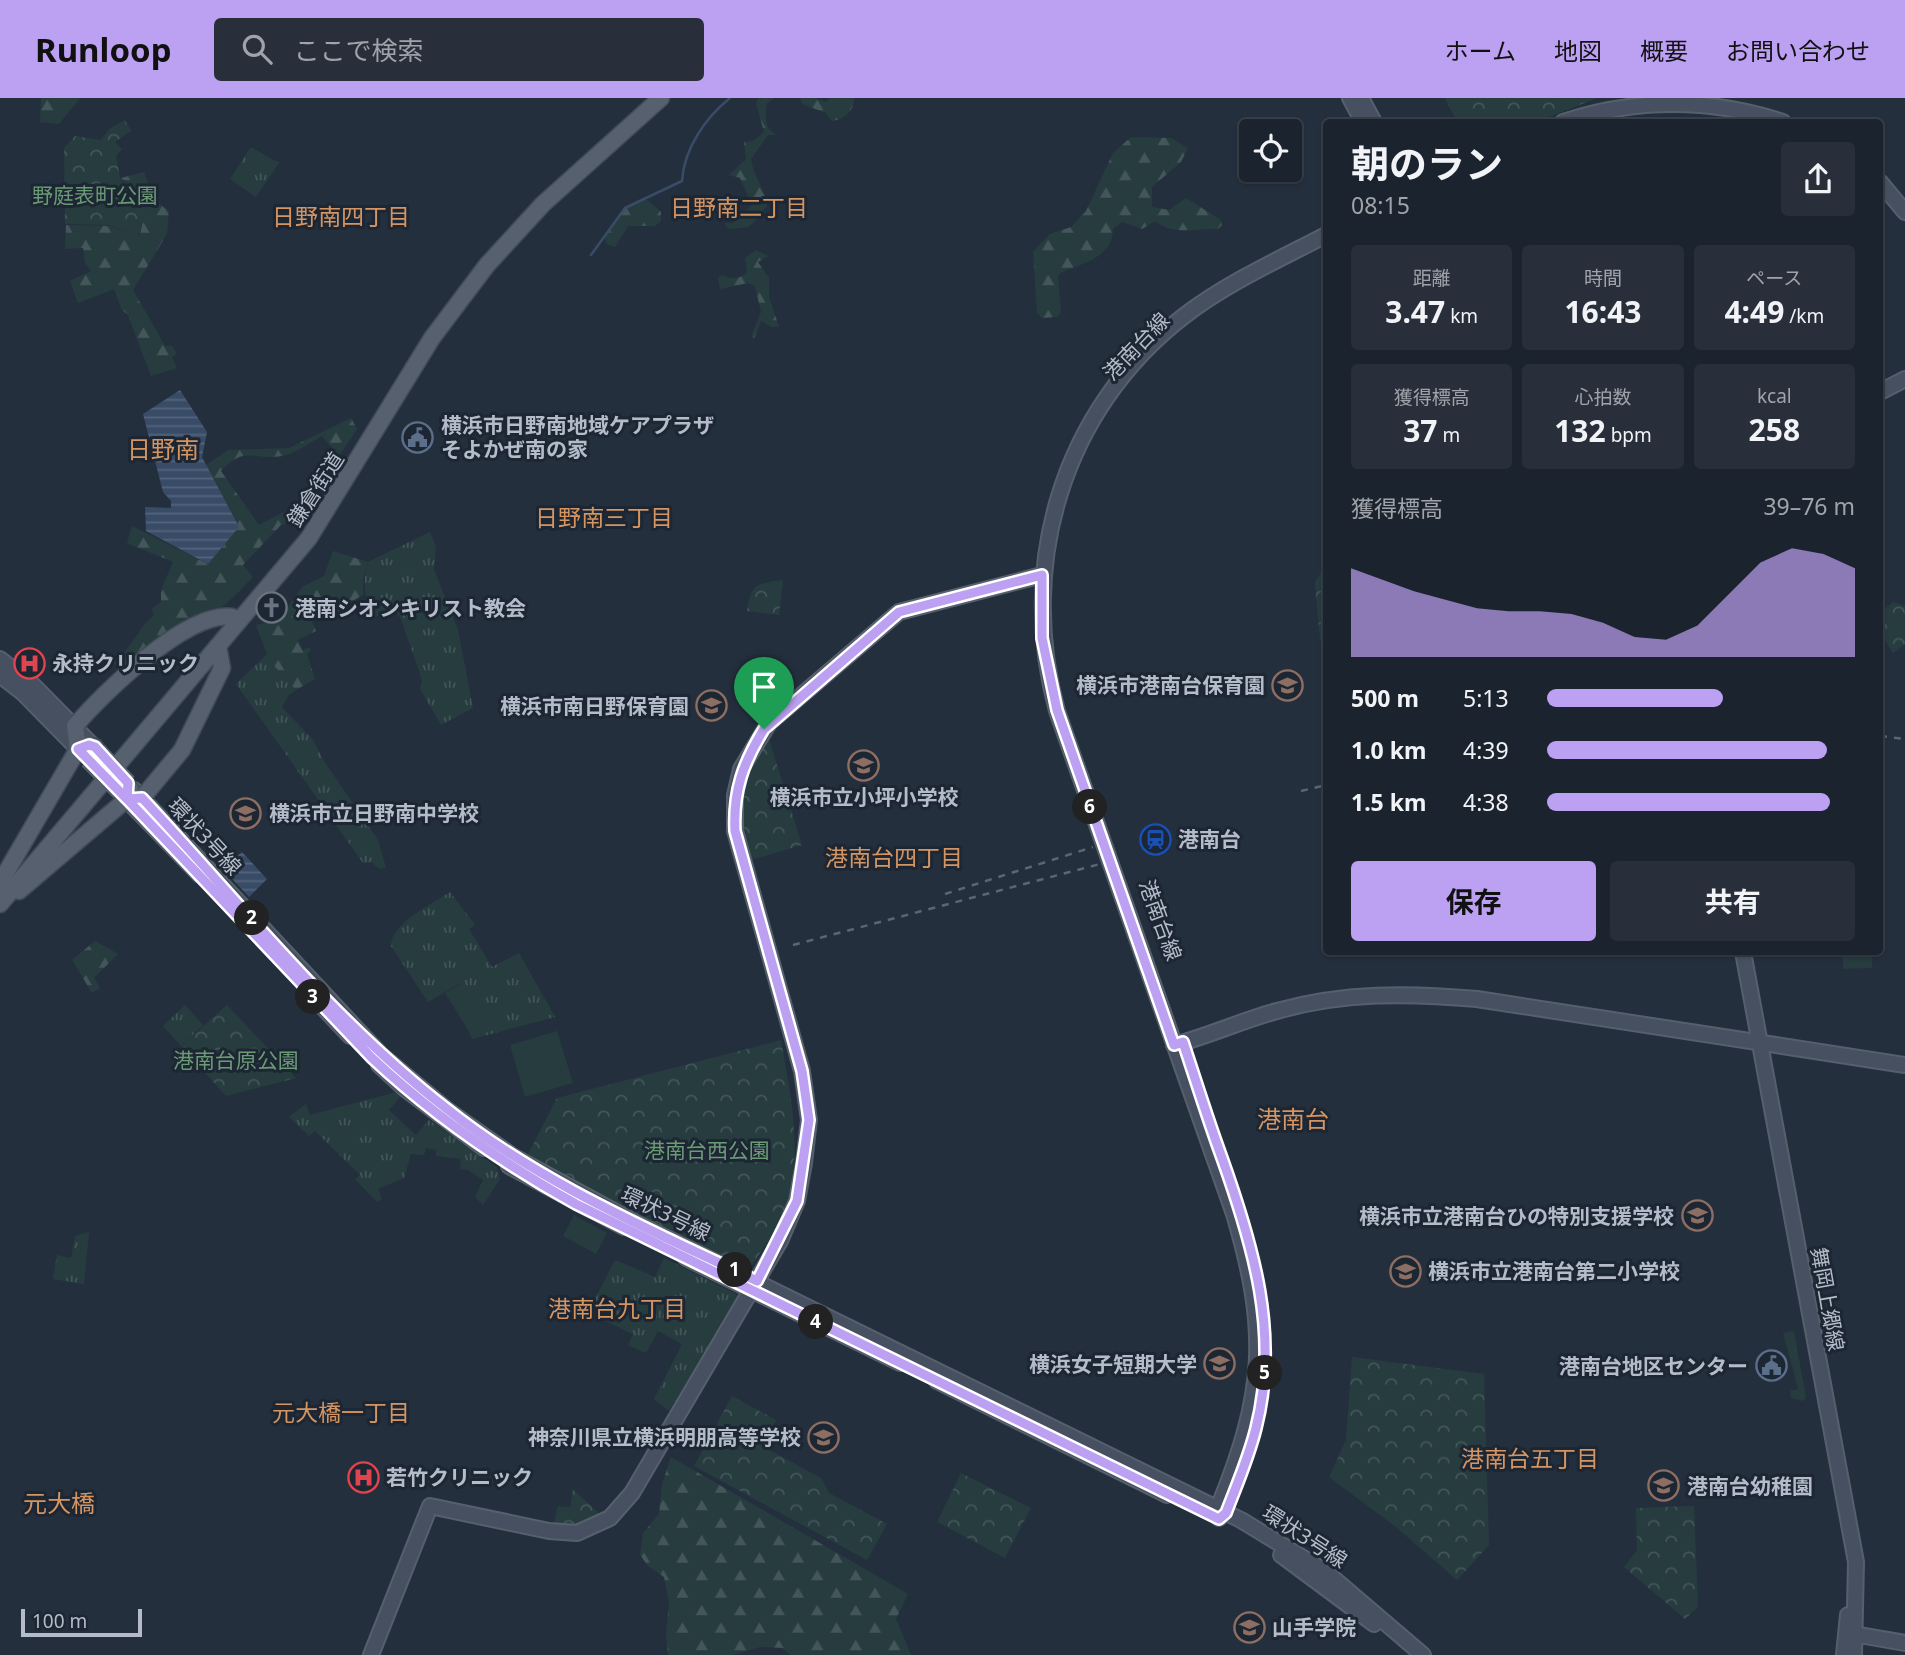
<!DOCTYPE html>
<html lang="ja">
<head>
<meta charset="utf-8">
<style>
  body { margin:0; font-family:"Noto Sans","Noto Sans JP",sans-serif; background:#282f3a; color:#f1f3f6; height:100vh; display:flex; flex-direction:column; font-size:26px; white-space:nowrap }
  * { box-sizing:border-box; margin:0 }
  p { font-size:23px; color:#a0a4aa }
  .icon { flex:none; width:38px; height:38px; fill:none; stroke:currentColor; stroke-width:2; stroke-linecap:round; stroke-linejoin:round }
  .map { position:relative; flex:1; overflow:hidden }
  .sheet { position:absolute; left:1323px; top:21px; width:560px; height:836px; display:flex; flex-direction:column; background:#1b232e; border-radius:7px; box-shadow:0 2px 5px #0004,0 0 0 2px #39404a }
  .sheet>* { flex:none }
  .buttons { position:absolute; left:1239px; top:21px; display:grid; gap:14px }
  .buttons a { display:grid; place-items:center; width:63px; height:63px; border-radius:7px; background:#1b232e; box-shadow:0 2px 5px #0004,0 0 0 2px #39404a; font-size:35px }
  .scale { position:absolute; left:21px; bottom:18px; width:121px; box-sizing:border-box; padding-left:7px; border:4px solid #b4bcc9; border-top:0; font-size:19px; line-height:24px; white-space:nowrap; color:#b4bcc9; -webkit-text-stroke:5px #1d2633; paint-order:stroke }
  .pin { position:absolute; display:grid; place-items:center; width:60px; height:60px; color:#fff; margin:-72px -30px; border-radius:50% 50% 50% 0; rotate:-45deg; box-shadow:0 0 7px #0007 }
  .pin .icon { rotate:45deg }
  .km { position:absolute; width:35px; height:35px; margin:-18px; border-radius:50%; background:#222; color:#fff; font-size:19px; line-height:35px; text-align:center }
  .round { display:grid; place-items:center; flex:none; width:74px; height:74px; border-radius:7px; background:#282f3a }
  .summary { display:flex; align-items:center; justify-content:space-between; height:119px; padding:0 28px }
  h1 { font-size:38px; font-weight:700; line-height:52px }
  .metrics { display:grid; grid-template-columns:repeat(3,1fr); gap:10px; height:119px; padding:7px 28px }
  .metrics div { display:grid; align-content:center; border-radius:7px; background:#282f3a; text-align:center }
  .metrics b { font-size:30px; font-weight:700 }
  .metrics small { font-size:19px; font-weight:400 }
  .metrics p { font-size:19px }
  .chart { height:196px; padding:14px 28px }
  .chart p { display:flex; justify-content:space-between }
  .chart svg { width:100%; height:126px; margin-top:7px; fill:#bca0f2; opacity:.7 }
  .cta { display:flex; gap:14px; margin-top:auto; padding:14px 28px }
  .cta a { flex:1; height:80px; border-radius:7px; background:#bca0f2; color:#111; font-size:28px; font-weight:700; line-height:80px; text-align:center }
  .cta a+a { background:#282f3a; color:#f1f3f6 }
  ul { padding:0 28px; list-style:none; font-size:23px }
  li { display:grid; grid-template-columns:112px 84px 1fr; align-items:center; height:52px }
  li i { height:18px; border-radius:9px; background:#bca0f2 }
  header { display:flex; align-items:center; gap:42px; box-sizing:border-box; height:98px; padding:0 35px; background:#bca0f2; color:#111 }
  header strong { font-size:33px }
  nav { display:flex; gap:38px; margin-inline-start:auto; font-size:24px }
  .search { width:490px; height:63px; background:#282f3a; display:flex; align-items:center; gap:18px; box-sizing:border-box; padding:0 24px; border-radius:7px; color:#a0a4aa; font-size:26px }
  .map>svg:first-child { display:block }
  .grass { fill:url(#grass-tufts) }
  .forest { fill:url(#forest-firs); fill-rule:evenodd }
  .park { fill:url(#park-crowns) }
  .garden { fill:#263c3f }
  .water { fill:url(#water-rules) }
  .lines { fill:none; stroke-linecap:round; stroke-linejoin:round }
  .stream { stroke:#394c67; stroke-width:2.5 }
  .secondary-casing { stroke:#565f6c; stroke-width:18 }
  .primary-casing { stroke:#414a57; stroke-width:19 }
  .secondary { stroke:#465061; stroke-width:14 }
  .primary { stroke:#56606e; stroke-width:16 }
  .rail { stroke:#5a6575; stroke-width:2.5; stroke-dasharray:7 7; stroke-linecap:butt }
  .secondary-bridge-casing { stroke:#565f6c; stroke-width:18; stroke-linecap:butt }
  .secondary-bridge { stroke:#465061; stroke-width:14 }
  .route-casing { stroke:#fff; stroke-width:14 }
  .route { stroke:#bca0f2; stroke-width:9 }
  .labels { text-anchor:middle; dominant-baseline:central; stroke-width:6; stroke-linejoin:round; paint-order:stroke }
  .park-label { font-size:21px; fill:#6b9a76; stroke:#1d2633 }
  .street-label { font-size:21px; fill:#b4bcc9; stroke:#1d2633 }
  .poi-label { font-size:21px; font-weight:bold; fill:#b4bcc9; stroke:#1d2633; text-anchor:start }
  .neighbourhood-label { font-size:23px; fill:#d59563; stroke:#1d2633 }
  .quarter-label { font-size:24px; fill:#d59563; stroke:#1d2633 }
</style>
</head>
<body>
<header>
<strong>Runloop</strong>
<div class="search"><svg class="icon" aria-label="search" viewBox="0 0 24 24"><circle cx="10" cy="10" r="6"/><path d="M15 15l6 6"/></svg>ここで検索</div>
<nav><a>ホーム</a><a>地図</a><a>概要</a><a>お問い合わせ</a></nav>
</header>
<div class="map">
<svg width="1905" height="1557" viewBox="0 0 1905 1557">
  <defs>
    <pattern id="grass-tufts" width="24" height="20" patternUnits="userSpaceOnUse" patternTransform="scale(1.75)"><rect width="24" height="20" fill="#263c3f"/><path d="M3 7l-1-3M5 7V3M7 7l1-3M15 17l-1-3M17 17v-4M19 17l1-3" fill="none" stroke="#435659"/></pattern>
    <pattern id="forest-firs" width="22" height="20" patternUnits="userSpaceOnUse" patternTransform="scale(1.75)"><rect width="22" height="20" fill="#263c3f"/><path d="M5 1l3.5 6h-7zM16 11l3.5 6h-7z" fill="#435659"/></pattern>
    <pattern id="park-crowns" width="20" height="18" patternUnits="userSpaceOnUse" patternTransform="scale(1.75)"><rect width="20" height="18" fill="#263c3f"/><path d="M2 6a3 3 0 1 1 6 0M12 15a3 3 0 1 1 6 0" fill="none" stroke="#435659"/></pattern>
    <pattern id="water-rules" width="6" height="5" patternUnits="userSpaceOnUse" patternTransform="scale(1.75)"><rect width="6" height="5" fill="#394c67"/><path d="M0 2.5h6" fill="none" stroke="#53647b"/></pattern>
  </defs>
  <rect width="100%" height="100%" fill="#242f3e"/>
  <g class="grass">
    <polygon points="251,49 279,65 256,99 230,81"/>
    <path d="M430 434 436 449 434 471 458 532 473 610 441 627 420 591 422 582 401 521 397 515 389 513 375 519C364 498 362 487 368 464Z"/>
    <polygon points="267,556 296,592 289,597 282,609 313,642 324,663 378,742 386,770 380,771 371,764 363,765 236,586"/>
    <path d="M450 794 475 827 469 831 492 869 519 855 555 919 472 941 468 932 487 921 461 885 428 904 391 848C391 825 432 806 450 794Z"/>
    <polygon points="185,907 203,927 181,948 163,928"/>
    <polygon points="396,994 400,999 389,1012 416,1037 429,1022 497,1069 500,1081 483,1107 475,1099 483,1082 468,1072 460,1071 461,1061 436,1058 436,1052 426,1050 424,1057 411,1056 404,1080 378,1091 382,1101 377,1104 355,1081 360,1077 315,1033 309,1038 289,1019 306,1006 310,1017"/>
    <polygon points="89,1134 84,1186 53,1181 57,1157 71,1160 75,1138"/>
    <polygon points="664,1160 736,1196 739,1201 669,1313 654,1301 682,1246 658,1233 646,1255 628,1247 633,1236 588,1215 615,1162 655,1179"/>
  </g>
  <g class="forest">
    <polygon points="41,0 80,0 59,26 40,24"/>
    <path d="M758 0H774L767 5C765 19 764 29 776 37H768L751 61C754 80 765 91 767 108L749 129 728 131 724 125H733L752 107 740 80 729 77 746 61 744 44 753 43 764 34 756 5Z"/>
    <path d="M800 0H815L826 4 829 0H854C854 13 845 21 832 23L826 15 802 6Z"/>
    <path d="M1131 39 1171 40 1188 50 1181 64 1152 89V109L1169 112 1186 100 1221 122 1222 127 1218 131C1196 130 1173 138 1155 123L1142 131 1122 124 1113 131C1112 160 1083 165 1060 175L1058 179 1061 214 1057 219 1042 220 1037 215 1033 154 1050 136 1071 129 1086 113 1113 55Z"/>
    <path d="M144 74 155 103 169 113 167 136 133 192 165 248H172L177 256 172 259 177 270 151 278 128 217 122 212 114 191 78 205 70 183 91 173 85 165 83 150 65 151 66 127 110 128 139 139C147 114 142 97 121 80Z"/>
    <polygon points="645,100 661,114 661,123 655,128 628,128 615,149 607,146 604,140 625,110"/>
    <path d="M756 152 768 158 758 164 769 180V199L779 229H772L761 223 754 241 751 239 761 214 755 188 748 185 720 191 718 180 722 177C731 181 740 182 747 174L745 160Z"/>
    <path d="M351 320 357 331 295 423 281 427 243 467 253 479 225 507 182 529 119 570 113 565C131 552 137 531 154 517L152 511 161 504V492L173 464 127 445 132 428 208 466 238 429 206 367 228 352 289 350ZM322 338 338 357 303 404 259 427 221 373C247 346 252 363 282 358 294 356 311 344 322 338Z"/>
    <polygon points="333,453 368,464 363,482 363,497 347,506 350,512 330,522 327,516 312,523 316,533 298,542 303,552 309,549 311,552 307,556 315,581 296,592 269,562 256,527 279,522 302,489 324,478"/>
    <polygon points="95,843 118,856 94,880 100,890 92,895 72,862"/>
    <polygon points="671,1359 908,1496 896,1521 911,1557 790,1557 783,1550 760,1549 733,1557 668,1557 666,1535 669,1504 664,1479 648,1468 640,1457 643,1435 659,1416 662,1386"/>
  </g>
  <g class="park">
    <polygon points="1445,0 1597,0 1536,24 1457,24"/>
    <polygon points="125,22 131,33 115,44 122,51 116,58 120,80 140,103 144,120 138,139 110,127 65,126 64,50 75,38 101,42 109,31"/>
    <polygon points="1326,467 1326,540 1320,543 1315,484"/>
    <path d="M783 482 779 517 747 513C751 485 757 486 783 482Z"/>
    <polygon points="1893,504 1905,508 1905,546 1893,555 1880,534 1880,515"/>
    <path d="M768 638 802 747 747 763C736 699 734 693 768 638Z"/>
    <polygon points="227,907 296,980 226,998 181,948"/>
    <path d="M781 942C791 1001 807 1068 779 1125 771 1141 759 1156 749 1172L526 1060 557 1000Z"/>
    <polygon points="1352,1259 1484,1276 1489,1447 1457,1482 1396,1429 1329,1379 1346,1342"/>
    <polygon points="732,1298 776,1322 762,1348 821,1380 829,1395 887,1426 867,1462 694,1368"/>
    <polygon points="961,1375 1031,1410 1005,1460 937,1424"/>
    <polygon points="573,1391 603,1419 586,1428 553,1428 558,1408 570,1409"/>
    <polygon points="1694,1408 1698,1509 1685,1521 1624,1469 1637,1452 1636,1410"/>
  </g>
  <g class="garden">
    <polygon points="1843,854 1872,854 1872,870 1843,871"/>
    <polygon points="464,884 487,921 468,932 445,895"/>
    <polygon points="557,933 573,985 525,999 510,947"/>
    <polygon points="574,1117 607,1135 596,1156 563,1138"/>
    <polygon points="1794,1233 1806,1299 1803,1303 1791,1300 1790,1293 1798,1291 1783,1235"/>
  </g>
  <g class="water">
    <polygon points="180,292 207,334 202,359 239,429 208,466 146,433 145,409 171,410 171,403 163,394 143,316"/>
    <polygon points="242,754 267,781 249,799 223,771"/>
  </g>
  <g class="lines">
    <path class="stream" d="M591 157 625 110 682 83C684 51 705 20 730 0"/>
    <defs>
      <g id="secondary">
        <polyline points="1350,0 1363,24"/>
        <polyline points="1361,0 1374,24"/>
        <path d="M1563 24C1635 0 1711 0 1783 24"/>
        <polyline points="1880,84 1905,114"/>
        <polyline points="1880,294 1905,281"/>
        <polyline points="0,561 31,585 98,653"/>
        <polyline points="0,577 23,595 82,655"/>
        <polyline points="134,692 381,957 446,1011 514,1059 634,1124 1241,1422 1326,1474 1423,1557"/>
        <polyline points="121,696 200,777"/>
        <polyline points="1743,854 1856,1464 1854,1557"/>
        <polyline points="316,902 350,938"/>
        <path d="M1174 947C1209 938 1243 922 1277 913 1343 894 1410 895 1477 901L1905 967"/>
        <polyline points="379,967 404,990 484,1050"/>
        <polyline points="509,1068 624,1129"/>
        <polyline points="686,1160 900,1265"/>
        <polyline points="937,1283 1167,1397"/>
        <path d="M1219 1420 1218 1410C1265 1295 1269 1235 1234 1116L1057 613C1017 467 1062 312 1184 218 1227 185 1278 162 1326 137"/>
        <polyline points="1281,1457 1374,1526"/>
        <polyline points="1848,1535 1905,1545"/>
        <polyline points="371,1557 430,1408 549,1433 577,1435 610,1420 632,1395 780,1143 797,1103 804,1065 809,1022 802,973 735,733 735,697 741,671 769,625 899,514 1042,477"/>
        <polyline points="1844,1557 1848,1517"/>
      </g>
      <g id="primary">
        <path d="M78 651 75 628C102 596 188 512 232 519"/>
        <polyline points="127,701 142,700 182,652 222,570 218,548"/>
        <polyline points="0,785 78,651 89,647 95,649"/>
        <polyline points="19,793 127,701 130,691"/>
        <polyline points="0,806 309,440 432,240 487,167 543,106 661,0"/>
      </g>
    </defs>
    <use href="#secondary" class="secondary-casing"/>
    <use href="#primary" class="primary-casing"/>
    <use href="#secondary" class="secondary"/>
    <use href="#primary" class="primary"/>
    <g class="rail">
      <polyline points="1880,638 1905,641"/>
      <polyline points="1301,693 1326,687"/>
      <polyline points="945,796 1093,749"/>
      <polyline points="793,847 1100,766"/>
    </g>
    <defs>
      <g id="secondary-bridge">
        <polyline points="98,653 128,685"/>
        <polyline points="88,662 119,693"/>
      </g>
    </defs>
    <use href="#secondary-bridge" class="secondary-bridge-casing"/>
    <use href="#secondary-bridge" class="secondary-bridge"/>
  </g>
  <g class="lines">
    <defs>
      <path id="route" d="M764 631C743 665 733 693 735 733L802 973 809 1022 797 1103 757 1183C651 1132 540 1085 447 1011 332 922 241 806 142 700L127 701 78 651 89 647 95 649 128 685 127 701 372 960C434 1018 502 1065 576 1106L1219 1421 1226 1415C1237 1386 1249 1359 1256 1330 1280 1236 1253 1147 1222 1060 1208 1022 1196 983 1183 944L1174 947 1057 612 1042 540V477L899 514 764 631"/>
    </defs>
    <use href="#route" class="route-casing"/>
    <use href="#route" class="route"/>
  </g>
  <defs>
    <symbol id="civic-ring" viewBox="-11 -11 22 22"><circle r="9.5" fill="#1d2633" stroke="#5c6f8a" stroke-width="1.5"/><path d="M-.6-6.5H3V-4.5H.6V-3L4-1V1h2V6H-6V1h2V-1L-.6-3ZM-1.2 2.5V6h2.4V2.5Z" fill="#5c6f8a"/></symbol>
    <symbol id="church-ring" viewBox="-11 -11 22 22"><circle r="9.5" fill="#1d2633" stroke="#6b7280" stroke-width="1.5"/><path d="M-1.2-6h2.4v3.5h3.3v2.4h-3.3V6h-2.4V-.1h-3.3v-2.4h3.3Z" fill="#6b7280"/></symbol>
    <symbol id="hospital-ring" viewBox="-11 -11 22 22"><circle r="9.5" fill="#1d2633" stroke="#e0444e" stroke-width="1.5"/><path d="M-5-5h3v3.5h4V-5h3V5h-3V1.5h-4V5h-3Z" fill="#e0444e"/></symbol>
    <symbol id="school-ring" viewBox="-11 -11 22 22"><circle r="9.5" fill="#1d2633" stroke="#8d6e63" stroke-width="1.5"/><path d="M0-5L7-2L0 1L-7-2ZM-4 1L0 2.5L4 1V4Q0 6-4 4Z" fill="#8d6e63"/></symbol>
    <symbol id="station-ring" viewBox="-11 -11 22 22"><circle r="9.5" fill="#1d2633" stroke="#1a4fb4" stroke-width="1.5"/><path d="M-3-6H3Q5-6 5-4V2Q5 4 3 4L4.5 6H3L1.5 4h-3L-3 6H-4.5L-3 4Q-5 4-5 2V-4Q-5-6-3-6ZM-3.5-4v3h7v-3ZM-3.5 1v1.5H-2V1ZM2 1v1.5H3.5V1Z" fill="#1a4fb4"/></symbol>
    <symbol id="university-ring" viewBox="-11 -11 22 22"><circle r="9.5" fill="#1d2633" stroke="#8d6e63" stroke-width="1.5"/><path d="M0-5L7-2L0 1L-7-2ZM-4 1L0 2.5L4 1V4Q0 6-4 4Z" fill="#8d6e63"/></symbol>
  </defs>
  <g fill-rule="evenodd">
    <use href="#civic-ring" x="400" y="322" width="35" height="35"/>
    <use href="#church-ring" x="254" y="492" width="35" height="35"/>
    <use href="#hospital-ring" x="12" y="548" width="35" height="35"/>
    <use href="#school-ring" x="1270" y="570" width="35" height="35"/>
    <use href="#school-ring" x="694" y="590" width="35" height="35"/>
    <use href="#school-ring" x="846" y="650" width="35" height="35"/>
    <use href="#school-ring" x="228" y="698" width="35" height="35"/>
    <use href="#station-ring" x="1138" y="724" width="35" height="35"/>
    <use href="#school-ring" x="1680" y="1100" width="35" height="35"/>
    <use href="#school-ring" x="1388" y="1156" width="35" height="35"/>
    <use href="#university-ring" x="1202" y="1248" width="35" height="35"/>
    <use href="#civic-ring" x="1754" y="1250" width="35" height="35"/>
    <use href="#school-ring" x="806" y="1322" width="35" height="35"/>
    <use href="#hospital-ring" x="346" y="1362" width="35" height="35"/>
    <use href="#school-ring" x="1646" y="1370" width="35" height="35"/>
    <use href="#school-ring" x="1232" y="1512" width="35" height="35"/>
  </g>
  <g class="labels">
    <g class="park-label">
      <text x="95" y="97">野庭表町公園</text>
      <text x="236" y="962">港南台原公園</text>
      <text x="707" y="1052">港南台西公園</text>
    </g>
    <g class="street-label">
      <text transform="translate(1136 248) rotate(-46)">港南台線</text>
      <text transform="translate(315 391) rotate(-57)">鎌倉街道</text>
      <text transform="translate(205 738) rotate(47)">環状3号線</text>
      <text transform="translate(1161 822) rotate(70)">港南台線</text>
      <text transform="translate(666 1115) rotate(26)">環状3号線</text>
      <text transform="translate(1828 1201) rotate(80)">舞岡上郷線</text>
      <text transform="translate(1305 1438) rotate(33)">環状3号線</text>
    </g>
    <g class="poi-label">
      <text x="441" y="327">横浜市日野南地域ケアプラザ<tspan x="441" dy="24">そよかぜ南の家</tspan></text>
      <text x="295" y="510">港南シオンキリスト教会</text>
      <text x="52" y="565">永持クリニック</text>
      <text x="1265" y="587" text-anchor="end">横浜市港南台保育園</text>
      <text x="689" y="608" text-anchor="end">横浜市南日野保育園</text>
      <text x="864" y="699" text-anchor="middle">横浜市立小坪小学校</text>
      <text x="269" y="715">横浜市立日野南中学校</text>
      <text x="1178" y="741">港南台</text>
      <text x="1674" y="1118" text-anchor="end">横浜市立港南台ひの特別支援学校</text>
      <text x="1428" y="1173">横浜市立港南台第二小学校</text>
      <text x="1197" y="1266" text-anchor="end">横浜女子短期大学</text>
      <text x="1748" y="1268" text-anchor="end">港南台地区センター</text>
      <text x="801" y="1339" text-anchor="end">神奈川県立横浜明朋高等学校</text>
      <text x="386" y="1379">若竹クリニック</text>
      <text x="1687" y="1388">港南台幼稚園</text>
      <text x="1272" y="1529">山手学院</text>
    </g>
    <g class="neighbourhood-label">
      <text x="739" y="109">日野南二丁目</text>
      <text x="341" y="118">日野南四丁目</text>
      <text x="604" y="419">日野南三丁目</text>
      <text x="894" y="759">港南台四丁目</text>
      <text x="617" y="1210">港南台九丁目</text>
      <text x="341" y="1314">元大橋一丁目</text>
      <text x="1530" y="1360">港南台五丁目</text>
    </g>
    <g class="quarter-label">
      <text x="163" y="350">日野南</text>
      <text x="1293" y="1020">港南台</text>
      <text x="59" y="1404">元大橋</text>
    </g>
  </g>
</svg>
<div class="buttons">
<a><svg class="icon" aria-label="locate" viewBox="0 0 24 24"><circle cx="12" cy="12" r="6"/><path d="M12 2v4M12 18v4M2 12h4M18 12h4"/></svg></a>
</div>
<div class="scale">100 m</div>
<div class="pin" style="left:764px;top:631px;background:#1e9e55"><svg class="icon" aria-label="arrive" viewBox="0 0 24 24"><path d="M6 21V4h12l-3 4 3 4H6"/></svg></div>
<b class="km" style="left:735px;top:1172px">1</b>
<b class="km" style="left:252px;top:820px">2</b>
<b class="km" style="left:313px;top:899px">3</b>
<b class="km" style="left:816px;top:1224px">4</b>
<b class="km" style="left:1265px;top:1275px">5</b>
<b class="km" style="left:1090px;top:709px">6</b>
<section class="sheet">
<div class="summary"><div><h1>朝のラン</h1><p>08:15</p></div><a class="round"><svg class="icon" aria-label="share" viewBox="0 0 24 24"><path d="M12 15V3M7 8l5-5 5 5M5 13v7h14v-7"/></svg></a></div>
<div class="metrics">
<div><p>距離</p><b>3.47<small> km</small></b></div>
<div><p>時間</p><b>16:43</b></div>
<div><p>ペース</p><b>4:49<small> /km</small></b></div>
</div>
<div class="metrics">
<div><p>獲得標高</p><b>37<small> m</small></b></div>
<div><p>心拍数</p><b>132<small> bpm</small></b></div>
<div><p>kcal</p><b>258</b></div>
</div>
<div class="chart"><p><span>獲得標高</span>39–76 m</p>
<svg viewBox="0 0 160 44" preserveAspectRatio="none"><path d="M0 44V13L10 17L20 21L30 24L40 27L50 28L60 28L70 29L80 32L90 37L100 38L110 33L120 22L130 11L140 6L150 8L160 13V44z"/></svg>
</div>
<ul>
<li><b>500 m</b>5:13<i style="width:57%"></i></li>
<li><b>1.0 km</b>4:39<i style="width:91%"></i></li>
<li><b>1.5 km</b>4:38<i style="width:92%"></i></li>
</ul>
<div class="cta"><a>保存</a><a>共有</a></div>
</section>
</div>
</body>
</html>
